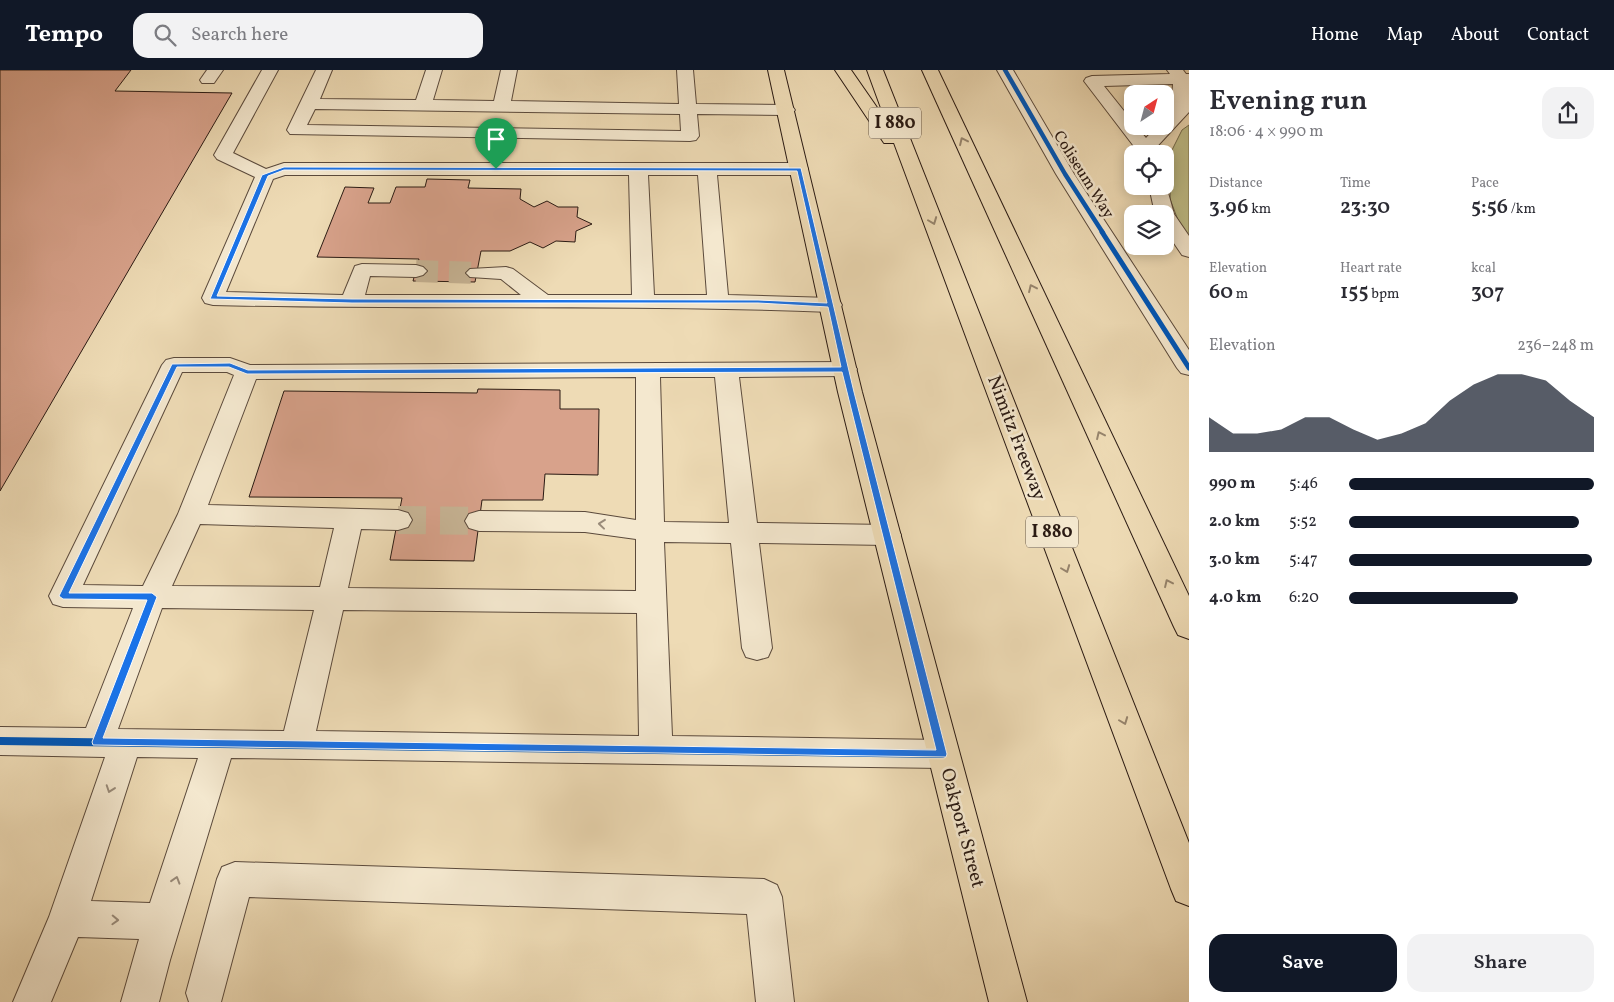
<!DOCTYPE html>
<html lang="en">
<head>
<meta charset="utf-8">
<style>
  body { margin:0; font-family:Vollkorn,serif; background:#f2f2f3; color:#2b2b33; height:100vh; display:flex; flex-direction:column; font-size:19px; white-space:nowrap }
  * { box-sizing:border-box; margin:0 }
  p { font-size:16px; color:#7c7c81 }
  .icon { flex:none; width:28px; height:28px; fill:none; stroke:currentColor; stroke-width:2; stroke-linecap:round; stroke-linejoin:round }
  .map { position:relative; flex:1; overflow:hidden }
  .sheet { display:flex; flex-direction:column; background:#fff; width:425px }
  .sheet>* { flex:none }
  .needle { width:32px; rotate:36deg }
  .tools { position:absolute; left:1124px; top:15px; display:grid; gap:10px }
  .tools a { display:grid; place-items:center; width:50px; height:50px; border-radius:10px; background:#fff; box-shadow:0 2px 12px #0003; font-size:25px }
  .pin { position:absolute; display:grid; place-items:center; width:42px; height:42px; color:#fff; margin:-51px -21px; border-radius:50% 50% 50% 0; rotate:-45deg; box-shadow:0 0 5px #0007 }
  .pin .icon { rotate:45deg }
  .round { display:grid; place-items:center; flex:none; width:52px; height:52px; border-radius:15px; background:#f2f2f3 }
  .head { display:flex; align-items:center; justify-content:space-between; height:85px; padding:0 20px }
  h1 { font-size:28px; font-weight:600; line-height:38px }
  .stats { display:grid; grid-template-columns:repeat(3,1fr); gap:8px; height:85px; padding:5px 20px }
  .stats div { display:grid; align-content:center }
  .stats b { font-size:21px; font-weight:600 }
  .stats small { font-size:14px; font-weight:400 }
  .stats p { font-size:14px }
  .chart { height:140px; padding:10px 20px }
  .chart p { display:flex; justify-content:space-between }
  .chart svg { width:100%; height:90px; margin-top:5px; fill:#111827; opacity:.7 }
  .action { display:flex; gap:10px; margin-top:auto; padding:10px 20px }
  .action a { flex:1; height:58px; border-radius:15px; background:#111827; color:#fff; font-size:20px; font-weight:600; line-height:58px; text-align:center }
  .action a+a { background:#f2f2f3; color:#2b2b33 }
  ul { padding:0 20px; list-style:none; font-size:16px }
  li { display:grid; grid-template-columns:80px 60px 1fr; align-items:center; height:38px }
  li i { height:12px; border-radius:6px; background:#111827 }
  header { display:flex; align-items:center; gap:30px; box-sizing:border-box; height:70px; padding:0 25px; background:#111827; color:#fff }
  header strong { font-size:24px }
  nav { display:flex; gap:28px; margin-inline-start:auto; font-size:18px }
  .search { width:350px; height:45px; background:#f2f2f3; display:flex; align-items:center; gap:12px; box-sizing:border-box; padding:0 18px; border-radius:15px; color:#7c7c81; font-size:19px }
  main { display:flex; flex:1; min-height:0 }
  .map>svg:first-child { display:block }
  .green { fill:#bfbe89; stroke:#746c4e }
  .building { fill:#d8a28b; stroke:#2a1a13 }
  .lines { fill:none; stroke-linecap:round; stroke-linejoin:round }
  .minor-tunnel-far1 { stroke:#c7b495; stroke-width:22; stroke-dasharray:22 11; stroke-linecap:butt }
  .minor-tunnel { stroke:#c7b495; stroke-width:28; stroke-dasharray:28 14; stroke-linecap:butt }
  .minor-casing { stroke:#5b4a3c; stroke-width:2 }
  .major-casing { stroke:#2a1a13; stroke-width:2 }
  .highway-casing { stroke:#2a1a13; stroke-width:2 }
  .minor { fill:#f4e8cf; fill-rule:evenodd }
  .major { fill:#eedbb5; fill-rule:evenodd }
  .highway { fill:#eedbb5; fill-rule:evenodd }
  .cycleway-far2-casing { stroke:#f4e8cf; stroke-width:6 }
  .cycleway-far1-casing { stroke:#f4e8cf; stroke-width:8 }
  .cycleway-casing { stroke:#f4e8cf; stroke-width:11 }
  .cycleway-far2 { stroke:#0057b8; stroke-width:4.5 }
  .cycleway-far1 { stroke:#0057b8; stroke-width:5 }
  .cycleway { stroke:#0057b8; stroke-width:8 }
  .oneway { stroke:#96846c }
  .oneway2 { stroke:#998b7a }
  .route { fill:#1a73e8; stroke:#fff; fill-rule:evenodd }
  .labels { text-anchor:middle; dominant-baseline:central; stroke-width:5; stroke-linejoin:round; paint-order:stroke }
  .far-street-label { font-size:16px; fill:#2a1a13; stroke:#f4e8cf }
  .shield { fill:#f4e8cf; stroke:#67584b; stroke-width:1 }
  .shield-label { font-size:18px; font-weight:bold; fill:#2a1a13 }
  .street-label { font-size:19px; fill:#2a1a13; stroke:#f4e8cf }
</style>
</head>
<body>
<header>
<strong>Tempo</strong>
<div class="search"><svg class="icon" aria-label="search" viewBox="0 0 24 24"><circle cx="10" cy="10" r="6"/><path d="M15 15l6 6"/></svg>Search here</div>
<nav><a>Home</a><a>Map</a><a>About</a><a>Contact</a></nav>
</header>
<main>
<div class="map">
<svg width="1189" height="932" viewBox="0 0 1189 932">
  <rect width="100%" height="100%" fill="#eedbb5"/>
  <filter id="stains"><feTurbulence type="fractalNoise" baseFrequency=".004" numOctaves="4"/><feColorMatrix values="0 0 0 0 .2 0 0 0 0 .09 0 0 0 0 .02 0 0 0 .5 -.17"/></filter>
  <radialGradient id="worn" r=".72"><stop offset=".6" stop-color="#630" stop-opacity="0"/><stop offset="1" stop-color="#630" stop-opacity=".3"/></radialGradient>
  <polygon class="green" points="1189,55 1189,169 1181,158 1170,129 1172,80 1182,60"/>
  <g class="building">
    <polygon points="0,0 131,0 115,21 232,23 0,421"/>
    <polygon points="427,109 470,110 468,118 521,119 520,129 534,137 547,131 558,137 578,137 577,147 592,154 576,161 575,172 556,171 543,178 530,172 510,181 481,181 475,212 413,211 419,189 317,187 345,117 374,118 368,133 390,133 396,117 425,117"/>
    <polygon points="478,319 560,320 560,339 599,339 598,405 545,404 543,430 482,430 474,491 390,490 402,428 249,427 284,321 477,323"/>
  </g>
  <g class="lines">
    <polyline class="minor-tunnel-far1" points="416,201 477,203"/>
    <polyline class="minor-tunnel" points="398,450 479,451"/>
    <defs>
      <g id="minor">
        <polygon points="207,0 223,0 214,13 202,13 200,10"/>
        <path d="M262 0H278L233 83 266 99 284 93H799L806 95 808 99 806 103 799 105H717L728 225 831 228 839 230 842 235 839 240 831 242C625 234 419 240 213 235L205 233 202 228 255 107 217 89 214 85ZM285 105H629L632 225H548L513 199 506 197 470 199 466 203 470 207 501 209 521 225H365L370 206 416 207 423 205 427 201 423 197 416 195 362 194 355 196 343 225 226 222 273 109ZM648 105H698L707 225H654Z"/>
        <path d="M316 0H332L320 29 416 30 426 0H442L433 30 494 31 501 0H517L511 31 679 34 677 0H693L696 34 786 35 792 36 795 40 792 44 786 45 697 44 699 66 696 70 690 71 290 64 287 60ZM315 39 680 44 681 61 307 55Z"/>
        <polygon points="997,0 1013,0 1074,104 1189,280 1189,305 1181,303 1177,298 1056,104"/>
        <path d="M1167 0H1183L1186 4H1189V42L1151 83H1139L1084 11 1086 8 1092 6 1170 4ZM1173 14 1171 41 1165 48V56H1157L1146 68 1136 56H1132V51L1104 16Z"/>
        <polygon points="1165,112 1174,144 1189,166 1189,187 1182,185 1165,160 1165,144 1155,144 1149,116 1165,116"/>
        <path d="M174 288H230L250 295 845 292 853 294 857 299 853 304 845 306 739 307 757 453 887 455 897 458 901 465 897 472 887 475 759 473 772 578 768 587 757 590 746 587 742 578 731 473 664 472 672 666 942 670 954 674 958 684 954 694 942 698 231 688 170 890 159 932H121L139 869 78 867 51 932H13L49 847 105 687 0 685V657L86 658 133 538 63 537 53 534 49 526 162 295 166 290ZM182 302H227L234 305 178 444 143 516 83 515ZM636 307V450L585 442 479 441 469 444 465 451 469 458 479 461 585 462 636 469V521L348 518 361 459 398 460 408 457 412 450 408 443 398 440 208 435 256 309ZM660 307H715L729 453 664 452ZM200 454 334 458 320 517 172 516ZM162 538 314 540 284 661 118 659ZM343 540 637 543 639 666 316 661ZM137 687 198 688 150 833 91 831Z"/>
        <polygon points="235,792 764,809 777,815 782,827 794,932 756,932 747,844 249,827 221,932 189,932 186,923 217,809 222,797"/>
      </g>
      <polygon id="major" points="768,0 784,0 862,322 1027,932 989,932 838,322"/>
      <g id="highway">
        <polygon points="835,0 851,0 885,49 867,0 883,0 1189,773 1189,836 1176,831 1171,819 894,73 884,73"/>
        <polygon points="922,0 938,0 1189,526 1189,569 1178,565 1174,557"/>
      </g>
    </defs>
    <use href="#minor" class="minor-casing"/>
    <use href="#major" class="major-casing"/>
    <use href="#highway" class="highway-casing"/>
    <use href="#minor" class="minor"/>
    <use href="#major" class="major"/>
    <use href="#highway" class="highway"/>
    <defs>
      <polyline id="cycleway-far2" points="1005,0 1065,104 1103,163"/>
      <polyline id="cycleway-far1" points="1102,162 1189,298"/>
      <polyline id="cycleway" points="0,671 942,684"/>
    </defs>
    <use href="#cycleway-far2" class="cycleway-far2-casing"/>
    <use href="#cycleway-far1" class="cycleway-far1-casing"/>
    <use href="#cycleway" class="cycleway-casing"/>
    <use href="#cycleway-far2" class="cycleway-far2"/>
    <use href="#cycleway-far1" class="cycleway-far1"/>
    <use href="#cycleway" class="cycleway"/>
  </g>
  <defs><path id="oneway-chevron" d="M-2-3.5L2.5 0L-2 3.5" fill="none" stroke-width="1.6" stroke-linecap="round" stroke-linejoin="round" transform="scale(1.25)"/></defs>
  <g class="oneway">
    <use href="#oneway-chevron" transform="translate(963 71) rotate(-115)"/>
    <use href="#oneway-chevron" transform="translate(933 151) rotate(69)"/>
    <use href="#oneway-chevron" transform="translate(1032 218) rotate(-115)"/>
    <use href="#oneway-chevron" transform="translate(1100 365) rotate(-115)"/>
    <use href="#oneway-chevron" transform="translate(1066 499) rotate(69)"/>
    <use href="#oneway-chevron" transform="translate(1168 513) rotate(-115)"/>
    <use href="#oneway-chevron" transform="translate(1124 651) rotate(69)"/>
  </g>
  <g class="oneway2">
    <use href="#oneway-chevron" transform="translate(602 454) rotate(-174)"/>
    <use href="#oneway-chevron" transform="translate(110 719) rotate(109)"/>
    <use href="#oneway-chevron" transform="translate(176 810) rotate(-73)"/>
    <use href="#oneway-chevron" transform="translate(115 850) rotate(2)"/>
  </g>
  <path class="route" d="M284 97 801 98 854 322 947 684 946 687 93 675 92 672 147 530 63 529 59 526 172 294 230 293 248 300 841 297 828 237 758 233H352L210 229 262 105ZM284 100 797 101 827 233 758 230 352 229 217 226 268 106ZM177 297H229L247 304 842 302 936 680 103 668 157 527 152 523H69Z"/>
  <g class="labels">
    <g class="far-street-label">
      <text transform="translate(1083 105) rotate(58)">Coliseum Way</text>
    </g>
    <g class="shield">
      <rect x="869" y="37.5" width="52" height="31" rx="4"/>
      <rect x="1026" y="446.5" width="52" height="31" rx="4"/>
    </g>
    <g class="shield-label">
      <text x="895" y="53">I 880</text>
      <text x="1052" y="462">I 880</text>
    </g>
    <g class="street-label">
      <text transform="translate(1016 368) rotate(69)">Nimitz Freeway</text>
      <text transform="translate(962 758) rotate(75)">Oakport Street</text>
    </g>
  </g>
  <rect width="100%" height="100%" filter="url(#stains)"/>
  <rect width="100%" height="100%" fill="url(#worn)"/>
</svg>
<div class="tools">
<a><svg class="needle" viewBox="-14 -14 28 28"><path d="M0-13l5 13h-10z" fill="#e53935"/><path d="M0 13l5-13h-10z" fill="#7c7c81"/></svg></a>
<a><svg class="icon" aria-label="locate" viewBox="0 0 24 24"><circle cx="12" cy="12" r="6"/><path d="M12 2v4M12 18v4M2 12h4M18 12h4"/></svg></a>
<a><svg class="icon" aria-label="layers" viewBox="0 0 24 24"><path d="M12 4l9 5-9 5-9-5zM3 14l9 5 9-5"/></svg></a>
</div>
<div class="pin" style="left:496px;top:99px;background:#1e9e55"><svg class="icon" aria-label="arrive" viewBox="0 0 24 24"><path d="M6 21V4h12l-3 4 3 4H6"/></svg></div>
</div>
<section class="sheet">
<div class="head"><div><h1>Evening run</h1><p>18:06 · 4 × 990 m</p></div><a class="round"><svg class="icon" aria-label="share" viewBox="0 0 24 24"><path d="M12 15V3M7 8l5-5 5 5M5 13v7h14v-7"/></svg></a></div>
<div class="stats">
<div><p>Distance</p><b>3.96<small> km</small></b></div>
<div><p>Time</p><b>23:30</b></div>
<div><p>Pace</p><b>5:56<small> /km</small></b></div>
</div>
<div class="stats">
<div><p>Elevation</p><b>60<small> m</small></b></div>
<div><p>Heart rate</p><b>155<small> bpm</small></b></div>
<div><p>kcal</p><b>307</b></div>
</div>
<div class="chart"><p><span>Elevation</span>236–248 m</p>
<svg viewBox="0 0 160 44" preserveAspectRatio="none"><path d="M0 44V27L10 35L20 35L30 33L40 27L50 27L60 33L70 38L80 35L90 30L100 19L110 11L120 6L130 6L140 9L150 19L160 27V44z"/></svg>
</div>
<ul>
<li><b>990 m</b>5:46<i style="width:100%"></i></li>
<li><b>2.0 km</b>5:52<i style="width:94%"></i></li>
<li><b>3.0 km</b>5:47<i style="width:99%"></i></li>
<li><b>4.0 km</b>6:20<i style="width:69%"></i></li>
</ul>
<div class="action"><a>Save</a><a>Share</a></div>
</section>
</main>
</body>
</html>
